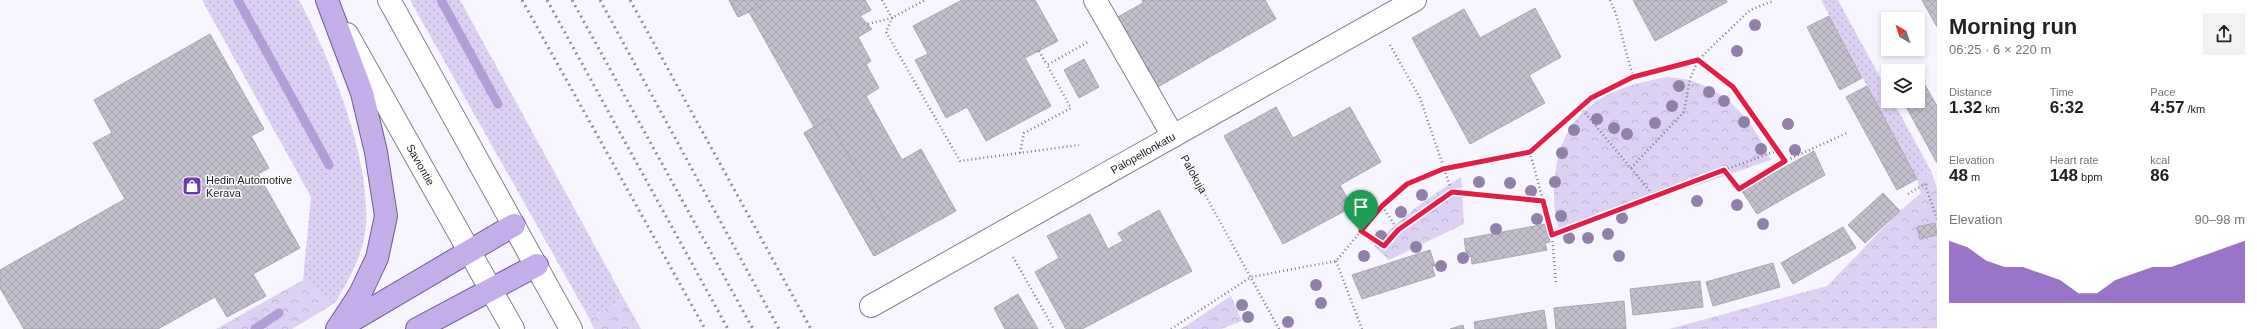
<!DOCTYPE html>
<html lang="en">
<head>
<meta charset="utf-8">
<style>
  body { margin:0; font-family:Arial,sans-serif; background:#f2f2f2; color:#222; height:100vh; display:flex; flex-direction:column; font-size:15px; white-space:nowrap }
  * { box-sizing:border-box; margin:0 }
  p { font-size:13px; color:#767676 }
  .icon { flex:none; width:22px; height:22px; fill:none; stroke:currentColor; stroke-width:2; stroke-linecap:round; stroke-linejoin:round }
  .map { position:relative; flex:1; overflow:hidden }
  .panel { display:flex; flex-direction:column; background:#fff; width:320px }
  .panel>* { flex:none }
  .needle { width:26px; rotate:321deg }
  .controls { position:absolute; left:1881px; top:12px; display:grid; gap:8px }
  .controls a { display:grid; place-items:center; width:44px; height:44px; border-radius:0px; background:#fff; box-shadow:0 2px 6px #0003; font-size:20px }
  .pin { position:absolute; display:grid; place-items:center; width:34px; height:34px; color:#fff; margin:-41px -17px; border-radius:50% 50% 50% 0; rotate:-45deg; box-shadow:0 0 4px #0007 }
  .pin .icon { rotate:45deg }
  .round { display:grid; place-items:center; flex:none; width:42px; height:42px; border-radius:0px; background:#f2f2f2 }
  .headline { display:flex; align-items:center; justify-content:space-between; height:68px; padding:0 12px }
  h1 { font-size:22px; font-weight:700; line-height:30px }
  .metrics { display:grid; grid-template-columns:repeat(3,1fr); gap:6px; height:68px; padding:4px 12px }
  .metrics div { display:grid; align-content:center }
  .metrics b { font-size:17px; font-weight:700 }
  .metrics small { font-size:11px; font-weight:400 }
  .metrics p { font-size:11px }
  .chart { height:112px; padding:8px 12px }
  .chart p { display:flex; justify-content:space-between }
  .chart svg { width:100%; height:72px; margin-top:4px; fill:#6e3ab1; opacity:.7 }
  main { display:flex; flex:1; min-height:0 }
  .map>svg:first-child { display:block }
  .grass { fill:url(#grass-dots) }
  .forest { fill:url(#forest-crowns) }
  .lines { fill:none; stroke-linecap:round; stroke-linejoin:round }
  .stream { stroke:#b09ed4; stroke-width:9 }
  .building { fill:url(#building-cross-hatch); stroke:#aaa6b4 }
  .pedestrian-casing { stroke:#84808d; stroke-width:24 }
  .minor-casing { stroke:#84808d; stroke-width:24 }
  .secondary-casing { stroke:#84808d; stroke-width:24 }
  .primary-casing { stroke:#70589a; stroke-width:24 }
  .path { stroke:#7f7e85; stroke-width:2.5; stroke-dasharray:1 3; stroke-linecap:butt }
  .pedestrian { stroke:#fff; stroke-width:22 }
  .minor { stroke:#fff; stroke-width:22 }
  .secondary { stroke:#fff; stroke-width:22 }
  .primary { stroke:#c4aee9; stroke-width:22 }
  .rail { stroke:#918f96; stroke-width:3; stroke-dasharray:2 4; stroke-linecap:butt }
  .tree { fill:#9181a8 }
  .route-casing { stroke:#fff; stroke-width:8 }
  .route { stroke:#e11d48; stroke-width:5 }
  .labels { text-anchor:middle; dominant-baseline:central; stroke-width:3; stroke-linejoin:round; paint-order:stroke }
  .street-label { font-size:11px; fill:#1d1c21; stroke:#fff }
  .poi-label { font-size:11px; fill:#1d1c21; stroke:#fff; text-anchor:start }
</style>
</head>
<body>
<main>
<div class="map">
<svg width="1937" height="329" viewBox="0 0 1937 329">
  <defs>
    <pattern id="grass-dots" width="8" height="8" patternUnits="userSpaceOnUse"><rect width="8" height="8" fill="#dcd1f3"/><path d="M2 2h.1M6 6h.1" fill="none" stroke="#bcb3d0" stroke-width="1.8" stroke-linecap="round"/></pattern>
    <pattern id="forest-crowns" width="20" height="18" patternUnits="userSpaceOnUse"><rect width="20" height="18" fill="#dcd1f3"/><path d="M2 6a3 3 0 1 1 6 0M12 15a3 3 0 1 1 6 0" fill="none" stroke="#bcb3d0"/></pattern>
    <pattern id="building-cross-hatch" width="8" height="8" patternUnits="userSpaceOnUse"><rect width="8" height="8" fill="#c2becc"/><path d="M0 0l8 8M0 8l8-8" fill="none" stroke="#a6a3af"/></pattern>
  </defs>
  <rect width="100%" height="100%" fill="#f7f5fe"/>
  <g class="grass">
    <path d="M202 0H299C331 60 370 156 366 225 364 254 349 279 335 303L303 280 311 197Z"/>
    <polygon points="410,0 460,0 624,299 589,318"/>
    <polygon points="1821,0 1838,0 1888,92 1888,101 1893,101 1931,171 1917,179"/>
  </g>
  <g class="forest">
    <path d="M1668 77C1719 80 1751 116 1771 160L1560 232C1554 216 1553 196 1555 178 1561 110 1606 87 1668 77Z"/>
    <polygon points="1931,171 1937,188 1937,328 1669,329 1827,286 1900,211 1921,193 1917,179"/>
    <path d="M1461 177 1464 224 1389 260 1374 246C1399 218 1429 197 1461 177Z"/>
    <polygon points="303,280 335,303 292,329 216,329"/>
    <polygon points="1231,296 1242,321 1221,329 1181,329"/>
    <polygon points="624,299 641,329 594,329 589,318"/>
  </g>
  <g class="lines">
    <g class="stream">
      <polyline points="238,0 329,165"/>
      <polyline points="441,0 498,104"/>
      <polyline points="255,329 279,313"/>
    </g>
  </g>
  <g class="building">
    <polygon points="729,0 865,0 871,10 860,16 872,29 858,37 871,61 866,64 879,88 866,96 902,160 921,149 956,211 874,256 804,133 814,127 749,12 738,17"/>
    <polygon points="729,0 762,0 764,4 738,17"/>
    <polygon points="962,0 1035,0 1058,41 1025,58 1051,106 986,141 967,107 946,118 915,60 928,54 913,26"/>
    <polygon points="1142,0 1265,0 1276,19 1156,88 1116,18 1143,3"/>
    <polygon points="1633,0 1726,0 1727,2 1655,41"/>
    <polygon points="1922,0 1937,0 1937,27"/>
    <polygon points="1535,8 1561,57 1529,75 1545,103 1470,144 1412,38 1464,9 1480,38"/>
    <polygon points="1829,16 1862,78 1840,90 1807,27"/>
    <polygon points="210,34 264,129 251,136 269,168 258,174 300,248 253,274 266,296 227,317 215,297 158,329 24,329 0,288 0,270 125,199 93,143 112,133 94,100"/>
    <polygon points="1084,59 1099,87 1079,98 1064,70"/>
    <polygon points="1925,85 1937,106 1937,163 1903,101 1918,101 1918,89"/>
    <polygon points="1867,86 1917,179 1897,190 1846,97"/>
    <polygon points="1276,107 1293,138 1350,107 1381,162 1340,185 1352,207 1283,244 1224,136"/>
    <polygon points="828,119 898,243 874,256 804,133"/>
    <polygon points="1814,151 1825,175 1757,214 1742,191"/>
    <polygon points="1883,193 1900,211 1865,243 1848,225"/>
    <polygon points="1159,210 1192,271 1082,329 1066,329 1035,272 1059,258 1047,236 1090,214 1108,249 1123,241 1118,233"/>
    <polygon points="1935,223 1937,235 1920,239 1917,227"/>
    <polygon points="1546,224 1550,242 1545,243 1547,250 1472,264 1471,256 1467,257 1464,239"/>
    <polygon points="1843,227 1856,248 1793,284 1781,263"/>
    <polygon points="1430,250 1435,266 1432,266 1435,276 1362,299 1352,275"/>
    <polygon points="1773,263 1780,287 1713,306 1706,282"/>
    <polygon points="1700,281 1703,307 1633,315 1630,289"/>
    <polygon points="1018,294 1038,329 1005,329 994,308"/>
    <polygon points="1624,301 1626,329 1556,329 1554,308"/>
    <polygon points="1544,310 1547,329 1475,329 1474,322"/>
    <polygon points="1463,325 1464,329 1450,329"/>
  </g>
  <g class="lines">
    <defs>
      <polyline id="pedestrian" points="1095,0 1173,136"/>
      <g id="minor">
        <path id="s1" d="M871 306 1415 0"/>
      </g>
      <g id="secondary">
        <polyline points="389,0 571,329"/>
        <path id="s2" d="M347 34 513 329"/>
      </g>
      <g id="primary">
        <polyline points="327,0 362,93 376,152 386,216 377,258 360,294 337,329"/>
        <polyline points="341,327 514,225"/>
        <polyline points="417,329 537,265"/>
      </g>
    </defs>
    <use href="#pedestrian" class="pedestrian-casing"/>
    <use href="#minor" class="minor-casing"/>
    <use href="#secondary" class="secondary-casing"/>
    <use href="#primary" class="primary-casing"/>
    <g class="path">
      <polyline points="882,0 892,18 886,32 960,161 1079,145"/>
      <polyline points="1610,0 1616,14 1633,77"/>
      <polyline points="868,24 892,18 925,0"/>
      <polyline points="1390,45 1420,98 1452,192 1398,230"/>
      <polyline points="1039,51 1047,65"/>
      <polyline points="1580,107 1654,196"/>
      <polyline points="1530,152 1552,235 1556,284"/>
      <polyline points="1020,153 1024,133 1071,108 1047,65 1088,42"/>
      <polyline points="1186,160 1279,329"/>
      <polyline points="1631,168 1684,112 1690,79 1698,60 1733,87 1785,161 1847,133"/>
      <polyline points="1723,170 1739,189 1785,161"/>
      <polyline points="1452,192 1543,201"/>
      <polyline points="1908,194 1925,184 1937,219"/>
      <polyline points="1361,231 1384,246 1398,230 1382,206"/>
      <polyline points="1552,235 1583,222 1779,150"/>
      <polyline points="1013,257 1054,329"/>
      <polyline points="1336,261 1362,329"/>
      <polyline points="1171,329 1251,277 1336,261 1382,206 1407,185 1443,169 1530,152 1591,98 1633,77 1698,60 1750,10 1773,1"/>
    </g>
    <use href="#pedestrian" class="pedestrian"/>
    <use href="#minor" class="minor"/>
    <use href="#secondary" class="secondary"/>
    <use href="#primary" class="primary"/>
    <g class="rail">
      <polyline points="522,0 705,329"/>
      <polyline points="547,0 728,329"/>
      <polyline points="572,0 753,329"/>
      <polyline points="600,0 779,329"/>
      <polyline points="630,0 811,329"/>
    </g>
  </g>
  <g class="tree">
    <circle cx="1755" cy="25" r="6"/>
    <circle cx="1737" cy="51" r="6"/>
    <circle cx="1679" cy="86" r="6"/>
    <circle cx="1709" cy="92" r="6"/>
    <circle cx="1724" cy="101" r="6"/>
    <circle cx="1672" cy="106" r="6"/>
    <circle cx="1597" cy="119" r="6"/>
    <circle cx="1744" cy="122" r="6"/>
    <circle cx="1655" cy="123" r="6"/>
    <circle cx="1788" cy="124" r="6"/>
    <circle cx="1614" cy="128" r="6"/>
    <circle cx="1574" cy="130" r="6"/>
    <circle cx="1627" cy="134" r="6"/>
    <circle cx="1761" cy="149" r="6"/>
    <circle cx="1795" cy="150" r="6"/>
    <circle cx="1562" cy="153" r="6"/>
    <circle cx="1479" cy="182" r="6"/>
    <circle cx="1555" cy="182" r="6"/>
    <circle cx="1510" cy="183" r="6"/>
    <circle cx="1531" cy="191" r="6"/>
    <circle cx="1422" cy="195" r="6"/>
    <circle cx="1697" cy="201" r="6"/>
    <circle cx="1737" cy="205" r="6"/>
    <circle cx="1401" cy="212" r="6"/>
    <circle cx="1561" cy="216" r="6"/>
    <circle cx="1622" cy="218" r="6"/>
    <circle cx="1537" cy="219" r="6"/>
    <circle cx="1763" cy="224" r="6"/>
    <circle cx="1496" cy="229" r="6"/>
    <circle cx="1608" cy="234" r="6"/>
    <circle cx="1381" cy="236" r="6"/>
    <circle cx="1569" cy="238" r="6"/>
    <circle cx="1588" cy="238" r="6"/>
    <circle cx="1416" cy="247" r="6"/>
    <circle cx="1364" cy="256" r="6"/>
    <circle cx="1619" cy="256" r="6"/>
    <circle cx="1463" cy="258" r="6"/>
    <circle cx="1441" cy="266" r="6"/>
    <circle cx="1316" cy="285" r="6"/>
    <circle cx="1321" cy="303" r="6"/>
    <circle cx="1242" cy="305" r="6"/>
    <circle cx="1248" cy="317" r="6"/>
    <circle cx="1288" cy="322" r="6"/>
  </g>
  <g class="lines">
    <defs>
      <polygon id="route" points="1698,60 1733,87 1785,161 1739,189 1724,170 1552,235 1543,201 1452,192 1398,230 1384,246 1361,231 1382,206 1407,184 1443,169 1530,152 1591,98 1633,77"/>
    </defs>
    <use href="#route" class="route-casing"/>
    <use href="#route" class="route"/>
  </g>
  <defs>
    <symbol id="shop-square" viewBox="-11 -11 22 22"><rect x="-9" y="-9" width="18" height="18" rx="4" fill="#6e3ab1" stroke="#fff"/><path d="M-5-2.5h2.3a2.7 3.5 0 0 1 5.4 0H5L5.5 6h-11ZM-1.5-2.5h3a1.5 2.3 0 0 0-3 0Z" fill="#fff"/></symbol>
  </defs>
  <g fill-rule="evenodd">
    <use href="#shop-square" x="181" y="175" width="22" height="22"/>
  </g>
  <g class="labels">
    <g class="street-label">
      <text stroke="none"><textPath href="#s1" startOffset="312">Palopellonkatu</textPath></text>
      <text stroke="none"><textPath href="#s2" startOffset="150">Saviontie</textPath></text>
      <text transform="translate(1194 174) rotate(61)">Palokuja</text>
    </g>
    <g class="poi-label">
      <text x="206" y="180">Hedin Automotive<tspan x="206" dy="13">Kerava</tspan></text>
    </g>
  </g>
</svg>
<div class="controls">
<a><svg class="needle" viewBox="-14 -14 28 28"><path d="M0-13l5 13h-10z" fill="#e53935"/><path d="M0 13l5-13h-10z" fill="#767676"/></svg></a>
<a><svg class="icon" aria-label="layers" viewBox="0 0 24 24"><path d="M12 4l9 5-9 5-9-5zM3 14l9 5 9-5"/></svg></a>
</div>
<div class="pin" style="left:1361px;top:231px;background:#1e9e55"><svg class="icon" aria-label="arrive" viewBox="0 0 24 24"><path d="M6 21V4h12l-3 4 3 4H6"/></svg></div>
</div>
<section class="panel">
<div class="headline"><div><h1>Morning run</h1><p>06:25 · 6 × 220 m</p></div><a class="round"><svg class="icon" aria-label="share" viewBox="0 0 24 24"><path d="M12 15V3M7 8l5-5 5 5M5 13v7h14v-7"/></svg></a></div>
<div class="metrics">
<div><p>Distance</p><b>1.32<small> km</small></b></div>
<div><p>Time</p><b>6:32</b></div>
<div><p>Pace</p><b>4:57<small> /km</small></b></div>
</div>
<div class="metrics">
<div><p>Elevation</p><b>48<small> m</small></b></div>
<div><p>Heart rate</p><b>148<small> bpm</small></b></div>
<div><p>kcal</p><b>86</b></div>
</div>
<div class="chart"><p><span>Elevation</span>90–98 m</p>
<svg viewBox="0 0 160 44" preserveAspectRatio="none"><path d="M0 44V6L10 10L20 18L30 22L40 22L50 26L60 30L70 38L80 38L90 30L100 26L110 22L120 22L130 18L140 14L150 10L160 6V44z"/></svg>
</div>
</section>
</main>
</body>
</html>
